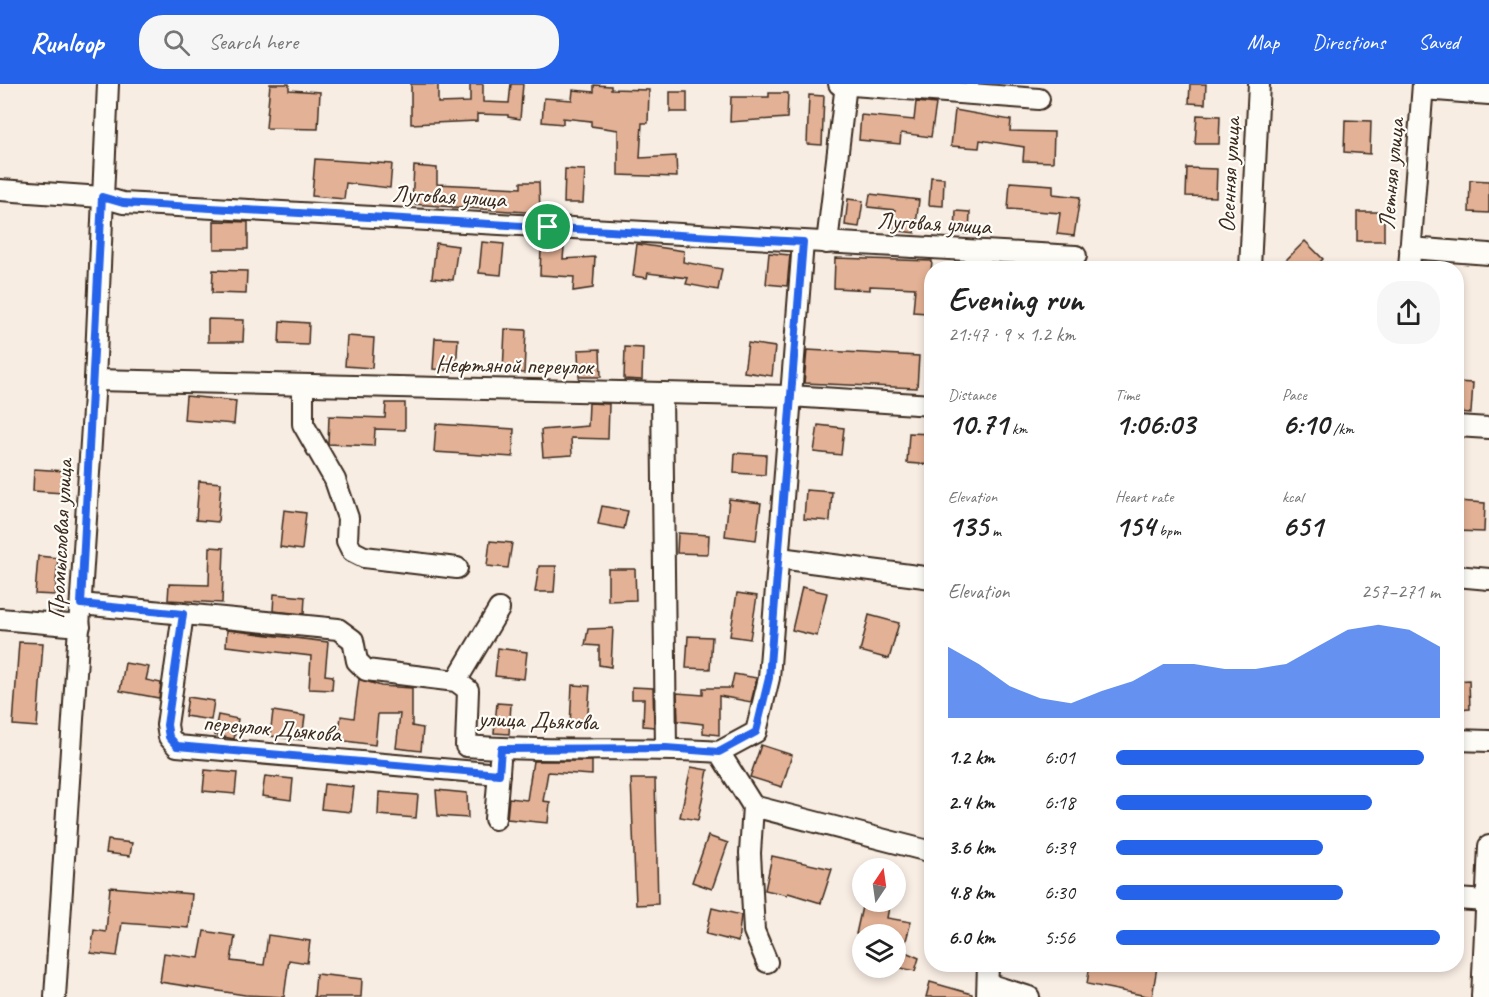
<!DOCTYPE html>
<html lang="en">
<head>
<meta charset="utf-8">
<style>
  body { margin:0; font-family:Caveat,sans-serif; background:#f6f6f6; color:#222; height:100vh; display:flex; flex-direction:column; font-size:22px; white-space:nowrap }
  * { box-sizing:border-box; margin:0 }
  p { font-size:20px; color:#767676 }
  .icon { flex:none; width:33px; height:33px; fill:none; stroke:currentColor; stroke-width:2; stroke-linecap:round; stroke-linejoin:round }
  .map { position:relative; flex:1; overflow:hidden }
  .panel { position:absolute; left:924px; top:177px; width:540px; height:711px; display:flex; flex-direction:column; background:#fff; border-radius:24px; box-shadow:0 3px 9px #0003 }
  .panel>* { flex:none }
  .needle { width:39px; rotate:13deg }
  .fabs { position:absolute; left:852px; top:774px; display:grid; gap:12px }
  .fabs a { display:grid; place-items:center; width:54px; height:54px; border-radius:50%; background:#fff; box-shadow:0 3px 9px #0003; font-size:30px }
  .pin { position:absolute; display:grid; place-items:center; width:51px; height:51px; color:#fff; margin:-26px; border:3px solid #fff; border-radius:50%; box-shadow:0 2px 6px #0007 }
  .round { display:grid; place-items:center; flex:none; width:63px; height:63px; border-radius:24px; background:#f6f6f6 }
  .head { display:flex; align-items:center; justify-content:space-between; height:102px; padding:0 24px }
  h1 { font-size:33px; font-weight:800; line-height:45px }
  .metrics { display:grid; grid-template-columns:repeat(3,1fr); gap:9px; height:102px; padding:6px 24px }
  .metrics div { display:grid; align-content:center }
  .metrics b { font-size:30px; font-weight:800 }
  .metrics small { font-size:16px; font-weight:400 }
  .metrics p { font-size:16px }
  .chart { height:168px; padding:12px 24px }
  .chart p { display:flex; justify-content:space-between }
  .chart svg { width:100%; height:108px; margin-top:6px; fill:#2563eb; opacity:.7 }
  ul { padding:0 24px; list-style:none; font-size:20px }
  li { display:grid; grid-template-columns:96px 72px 1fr; align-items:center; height:45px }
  li i { height:15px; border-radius:8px; background:#2563eb }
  header { display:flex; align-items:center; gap:36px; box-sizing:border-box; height:84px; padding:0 30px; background:#2563eb; color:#fff }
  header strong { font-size:28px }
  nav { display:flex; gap:33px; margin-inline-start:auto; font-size:21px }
  .search { width:420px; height:54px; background:#f6f6f6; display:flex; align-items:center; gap:15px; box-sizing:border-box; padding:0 21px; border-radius:24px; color:#767676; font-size:22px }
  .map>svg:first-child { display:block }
  .building { fill:#e3b195; stroke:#3b2a1e; stroke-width:1.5 }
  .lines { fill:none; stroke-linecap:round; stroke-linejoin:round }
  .minor-casing { stroke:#3b2a1e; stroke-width:24 }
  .minor { stroke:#fdfcf7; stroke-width:20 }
  .route-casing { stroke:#fff; stroke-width:12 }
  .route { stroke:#2563eb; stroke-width:8 }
  .labels { text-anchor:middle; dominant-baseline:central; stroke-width:4.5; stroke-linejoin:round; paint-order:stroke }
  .street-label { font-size:24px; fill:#3b2a1e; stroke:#fdfcf7 }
</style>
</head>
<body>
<header>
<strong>Runloop</strong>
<div class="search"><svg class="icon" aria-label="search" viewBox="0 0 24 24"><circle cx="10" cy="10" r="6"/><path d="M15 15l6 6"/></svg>Search here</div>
<nav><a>Map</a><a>Directions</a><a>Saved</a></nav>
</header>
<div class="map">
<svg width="1489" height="913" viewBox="0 0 1489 913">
  <rect width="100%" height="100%" fill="#f8ede3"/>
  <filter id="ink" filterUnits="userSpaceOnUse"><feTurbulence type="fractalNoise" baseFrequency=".0167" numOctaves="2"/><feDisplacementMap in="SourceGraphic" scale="12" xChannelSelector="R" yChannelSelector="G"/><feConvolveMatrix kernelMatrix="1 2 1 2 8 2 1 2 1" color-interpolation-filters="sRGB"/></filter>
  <g filter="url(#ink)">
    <g class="building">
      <polygon points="270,0 289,0 289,6 320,8 318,45 266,44"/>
      <polygon points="411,0 438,0 438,19 470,18 470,0 483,0 483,18 509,19 511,0 523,0 520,35 508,33 508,31 477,30 477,37 411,40"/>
      <polygon points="1190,0 1206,0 1205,20 1189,19"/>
      <polygon points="594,1 611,2 611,5 649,6 648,39 642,39 640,74 676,72 677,93 618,91 618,46 591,42 591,37 563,34 563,40 542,38 544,14 572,16 573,6 594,8"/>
      <rect x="670" y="8" width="17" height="20"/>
      <polygon points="769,9 788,9 787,34 730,38 731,13 769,13"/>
      <polygon points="809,11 824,12 822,61 807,60"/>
      <polygon points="916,18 936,20 931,53 901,49 900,60 859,56 861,31 914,36"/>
      <polygon points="955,26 1011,36 1010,47 1054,48 1053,78 1023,77 1024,63 980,56 979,64 951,62"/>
      <polygon points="1197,31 1220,32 1219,60 1195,60"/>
      <polygon points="1345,36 1371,37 1370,70 1344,68"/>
      <polygon points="315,75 392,80 390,104 346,99 344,115 312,112"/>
      <polygon points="414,82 437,84 437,100 521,104 521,98 539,98 540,129 412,120"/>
      <polygon points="1187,84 1217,85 1216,113 1186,112"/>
      <polygon points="565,85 585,86 583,119 564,119"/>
      <polygon points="931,93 944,94 943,122 929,121"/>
      <polygon points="1470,96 1489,97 1489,129 1469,128"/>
      <polygon points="1010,98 1053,101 1053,110 1080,113 1074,152 1057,150 1060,129 1008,125"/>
      <polygon points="870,110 919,116 915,149 892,146 895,126 868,123"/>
      <polygon points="848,115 863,117 859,143 845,141"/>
      <polygon points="956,127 970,128 969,150 955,149"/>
      <rect x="1357" y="128" width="27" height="29"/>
      <polygon points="214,137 248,138 248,165 214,165"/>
      <polygon points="1305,157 1323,175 1314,184 1292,184 1285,177"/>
      <polygon points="482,158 504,160 501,191 479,189"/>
      <polygon points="436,159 458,162 453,196 432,194"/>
      <polygon points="637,160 684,167 683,178 722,185 718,206 686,200 688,194 648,189 647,194 633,192"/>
      <polygon points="541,164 564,164 563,175 595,173 593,204 573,207 574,193 540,191"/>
      <polygon points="769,169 790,171 787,202 766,200"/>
      <polygon points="835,174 932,177 927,229 913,228 915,204 870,202 870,206 834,204"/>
      <polygon points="213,186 247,187 246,210 212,209"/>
      <polygon points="208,235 244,236 243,258 208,258"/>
      <polygon points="280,237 309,239 308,261 279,260"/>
      <polygon points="505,245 526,246 524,289 503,288"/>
      <polygon points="347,252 374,254 372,284 345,282"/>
      <polygon points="435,254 458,255 456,287 433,285"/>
      <polygon points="748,259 775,263 772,292 744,288"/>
      <polygon points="625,263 643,264 642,296 624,295"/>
      <polygon points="600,265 601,293 579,293 578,266"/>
      <polygon points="807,266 919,272 917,304 804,299"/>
      <polygon points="1456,298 1473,299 1471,329 1456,328"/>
      <polygon points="186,312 236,317 234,340 184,336"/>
      <polygon points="386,319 405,319 405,346 375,345 374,362 328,360 329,332 385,334"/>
      <polygon points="589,319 609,320 608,355 571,354 572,371 543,373 541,346 588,342"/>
      <polygon points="436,340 514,345 513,373 434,368"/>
      <polygon points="818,341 844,344 841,371 814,368"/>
      <polygon points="909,349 932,350 932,381 907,379"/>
      <polygon points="735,369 766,371 765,391 734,389"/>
      <polygon points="34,385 65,387 63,409 33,407"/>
      <polygon points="199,397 221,399 218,438 196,436"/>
      <polygon points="806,406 832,408 830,437 804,435"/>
      <polygon points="729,415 761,419 756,456 725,452"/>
      <polygon points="1458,417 1485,419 1484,448 1456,447"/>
      <polygon points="602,422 628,427 624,445 598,440"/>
      <polygon points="284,426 306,429 302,466 280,463"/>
      <polygon points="678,449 709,451 708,470 677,469"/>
      <polygon points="490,457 512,459 508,484 487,482"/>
      <polygon points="210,463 224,464 222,519 168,516 169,500 209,501"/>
      <polygon points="38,472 58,474 55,511 35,510"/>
      <polygon points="539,482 556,482 554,508 535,508"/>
      <polygon points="608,485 635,485 636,516 608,517"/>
      <polygon points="802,503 827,509 817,552 792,546"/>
      <polygon points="737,509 757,512 750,555 730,552"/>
      <polygon points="274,510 305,513 304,530 273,527"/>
      <polygon points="869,531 899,539 889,575 860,567"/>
      <polygon points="613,544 611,583 599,581 599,562 585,561 588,545"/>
      <polygon points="227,546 328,558 325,591 333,592 332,606 309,605 311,572 226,562"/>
      <polygon points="688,552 712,553 710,585 686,584"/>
      <polygon points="19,558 43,559 37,643 13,641"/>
      <polygon points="498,564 527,568 524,595 495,592"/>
      <polygon points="125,579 149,583 146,596 161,599 159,614 120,607"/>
      <polygon points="734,590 757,594 751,618 719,612 719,651 703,649 703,640 678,637 677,609 703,611 703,604 731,604"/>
      <polygon points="359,595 381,602 412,604 412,642 423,644 421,667 396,664 400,630 378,630 375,661 338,656 341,632 354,634"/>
      <polygon points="1469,596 1470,625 1456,626 1456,597"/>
      <polygon points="572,601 590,602 587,642 570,642"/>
      <polygon points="632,603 653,604 654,643 643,642 644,615 632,615"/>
      <polygon points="188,613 214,617 211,636 185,632"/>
      <polygon points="497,619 511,620 509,650 494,649"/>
      <polygon points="273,627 305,632 302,656 270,652"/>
      <polygon points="218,631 238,635 234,655 214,651"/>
      <polygon points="761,661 792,671 782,703 750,693"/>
      <polygon points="533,677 592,677 592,691 548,688 543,717 550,718 548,739 507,735 509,714 527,716"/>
      <polygon points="691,683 708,686 698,736 680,733"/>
      <polygon points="205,686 237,689 235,710 203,707"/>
      <polygon points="265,692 293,695 291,716 262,712"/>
      <polygon points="631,695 655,695 658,820 636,821"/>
      <polygon points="324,700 354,703 351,728 321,725"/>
      <polygon points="436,706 467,709 468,734 438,732"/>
      <polygon points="379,708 418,711 416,734 378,731"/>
      <polygon points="708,752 728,759 712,805 692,798"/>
      <polygon points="108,756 132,759 130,772 106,769"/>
      <polygon points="772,772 832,785 821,819 788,809 787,811 765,806"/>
      <polygon points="110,803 192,810 189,844 122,839 117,872 91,869 94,846 106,848"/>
      <polygon points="863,818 890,818 887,834 911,838 903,867 919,874 915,887 896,883 896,850 856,850"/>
      <polygon points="712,824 741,831 738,858 706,850"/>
      <polygon points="204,847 235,852 231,877 264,881 268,851 310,857 307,879 289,876 284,913 245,911 160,898 164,869 199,874"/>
      <polygon points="1090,880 1157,883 1152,913 1087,900"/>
      <polygon points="316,890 362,895 361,913 314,913"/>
      <polygon points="930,898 972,910 972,913 926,913"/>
    </g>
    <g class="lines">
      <defs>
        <g id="minor">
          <polyline points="839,0 1039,15"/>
          <polyline points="1423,5 1489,10"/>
          <polyline points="0,106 102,113 123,119 1076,172"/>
          <polyline points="827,159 846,0"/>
          <polyline points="1410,164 1489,170"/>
          <polyline points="1250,184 1259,0"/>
          <polyline points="1409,184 1423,0"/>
          <polyline points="95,296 790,312 932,321"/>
          <polyline points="303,302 303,340 335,396 348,434 347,457 352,467 364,473 457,484"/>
          <polyline points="662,309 666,665"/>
          <polyline points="1456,342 1489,344"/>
          <polyline points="780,474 932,494"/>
          <polyline points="1456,492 1489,495"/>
          <path d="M81 520 338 545 353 556 357 577 366 586 456 597 468 606 466 662C550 669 635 662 719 668L753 722 932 768"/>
          <polyline points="183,530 167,641 169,653 177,662 499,690"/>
          <polyline points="0,535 80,542"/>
          <polyline points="456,597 499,525"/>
          <polyline points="1456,656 1489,657"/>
          <polyline points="719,668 756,648 769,594 803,158"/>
          <polyline points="753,722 750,769 754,847 767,878"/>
          <polyline points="495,735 500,676"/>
          <polyline points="1456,815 1487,817"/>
          <polyline points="988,900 1029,913"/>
          <polyline points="55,913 95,296 108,0"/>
          <polyline points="987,913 988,880"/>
          <polyline points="1482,913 1489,762"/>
        </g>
      </defs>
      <use href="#minor" class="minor-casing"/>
      <use href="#minor" class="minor"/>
    </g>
  </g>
  <g class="lines" filter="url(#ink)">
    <defs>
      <polygon id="route" points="102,113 123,119 803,158 769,594 756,648 719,668 666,664 501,665 499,690 177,662 169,653 167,641 183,530 81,520"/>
    </defs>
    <use href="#route" class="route-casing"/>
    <use href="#route" class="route"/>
  </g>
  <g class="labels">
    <g class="street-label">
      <text transform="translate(1391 90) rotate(-85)">Летняя улица</text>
      <text transform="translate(1229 91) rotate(-87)">Осенняя улица</text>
      <text transform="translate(449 112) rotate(3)">Луговая улица</text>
      <text transform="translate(934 139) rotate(3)">Луговая улица</text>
      <text transform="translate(514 281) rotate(1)">Нефтяной переулок</text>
      <text transform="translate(60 455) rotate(-87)">Промысловая улица</text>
      <text transform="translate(538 636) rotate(2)">улица Дьякова</text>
      <text transform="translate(272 644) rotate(5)">переулок Дьякова</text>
    </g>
  </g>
</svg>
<div class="fabs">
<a><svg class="needle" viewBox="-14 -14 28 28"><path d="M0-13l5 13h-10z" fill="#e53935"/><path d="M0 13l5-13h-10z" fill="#767676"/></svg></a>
<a><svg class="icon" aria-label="layers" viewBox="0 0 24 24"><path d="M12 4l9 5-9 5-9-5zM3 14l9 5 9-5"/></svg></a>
</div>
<div class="pin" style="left:548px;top:143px;background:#1e9e55"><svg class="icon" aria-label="arrive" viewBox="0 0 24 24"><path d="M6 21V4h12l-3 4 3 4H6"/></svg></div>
<section class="panel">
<div class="head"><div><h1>Evening run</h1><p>21:47 · 9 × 1.2 km</p></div><a class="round"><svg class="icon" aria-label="share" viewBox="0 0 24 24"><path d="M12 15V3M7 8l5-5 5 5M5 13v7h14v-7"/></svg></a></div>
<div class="metrics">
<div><p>Distance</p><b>10.71<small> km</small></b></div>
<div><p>Time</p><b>1:06:03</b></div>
<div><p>Pace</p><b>6:10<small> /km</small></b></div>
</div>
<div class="metrics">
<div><p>Elevation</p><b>135<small> m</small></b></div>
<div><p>Heart rate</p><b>154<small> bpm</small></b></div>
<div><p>kcal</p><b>651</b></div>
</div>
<div class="chart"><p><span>Elevation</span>257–271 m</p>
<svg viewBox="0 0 160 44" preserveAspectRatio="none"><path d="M0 44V15L10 22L20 31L30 36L40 38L50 33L60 29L70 22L80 22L90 24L100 24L110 22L120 15L130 8L140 6L150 8L160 15V44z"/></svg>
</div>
<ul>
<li><b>1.2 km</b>6:01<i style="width:95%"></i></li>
<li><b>2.4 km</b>6:18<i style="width:79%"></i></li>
<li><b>3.6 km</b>6:39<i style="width:64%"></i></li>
<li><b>4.8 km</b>6:30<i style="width:70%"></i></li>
<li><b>6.0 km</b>5:56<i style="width:100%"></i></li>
</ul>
</section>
</div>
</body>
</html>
